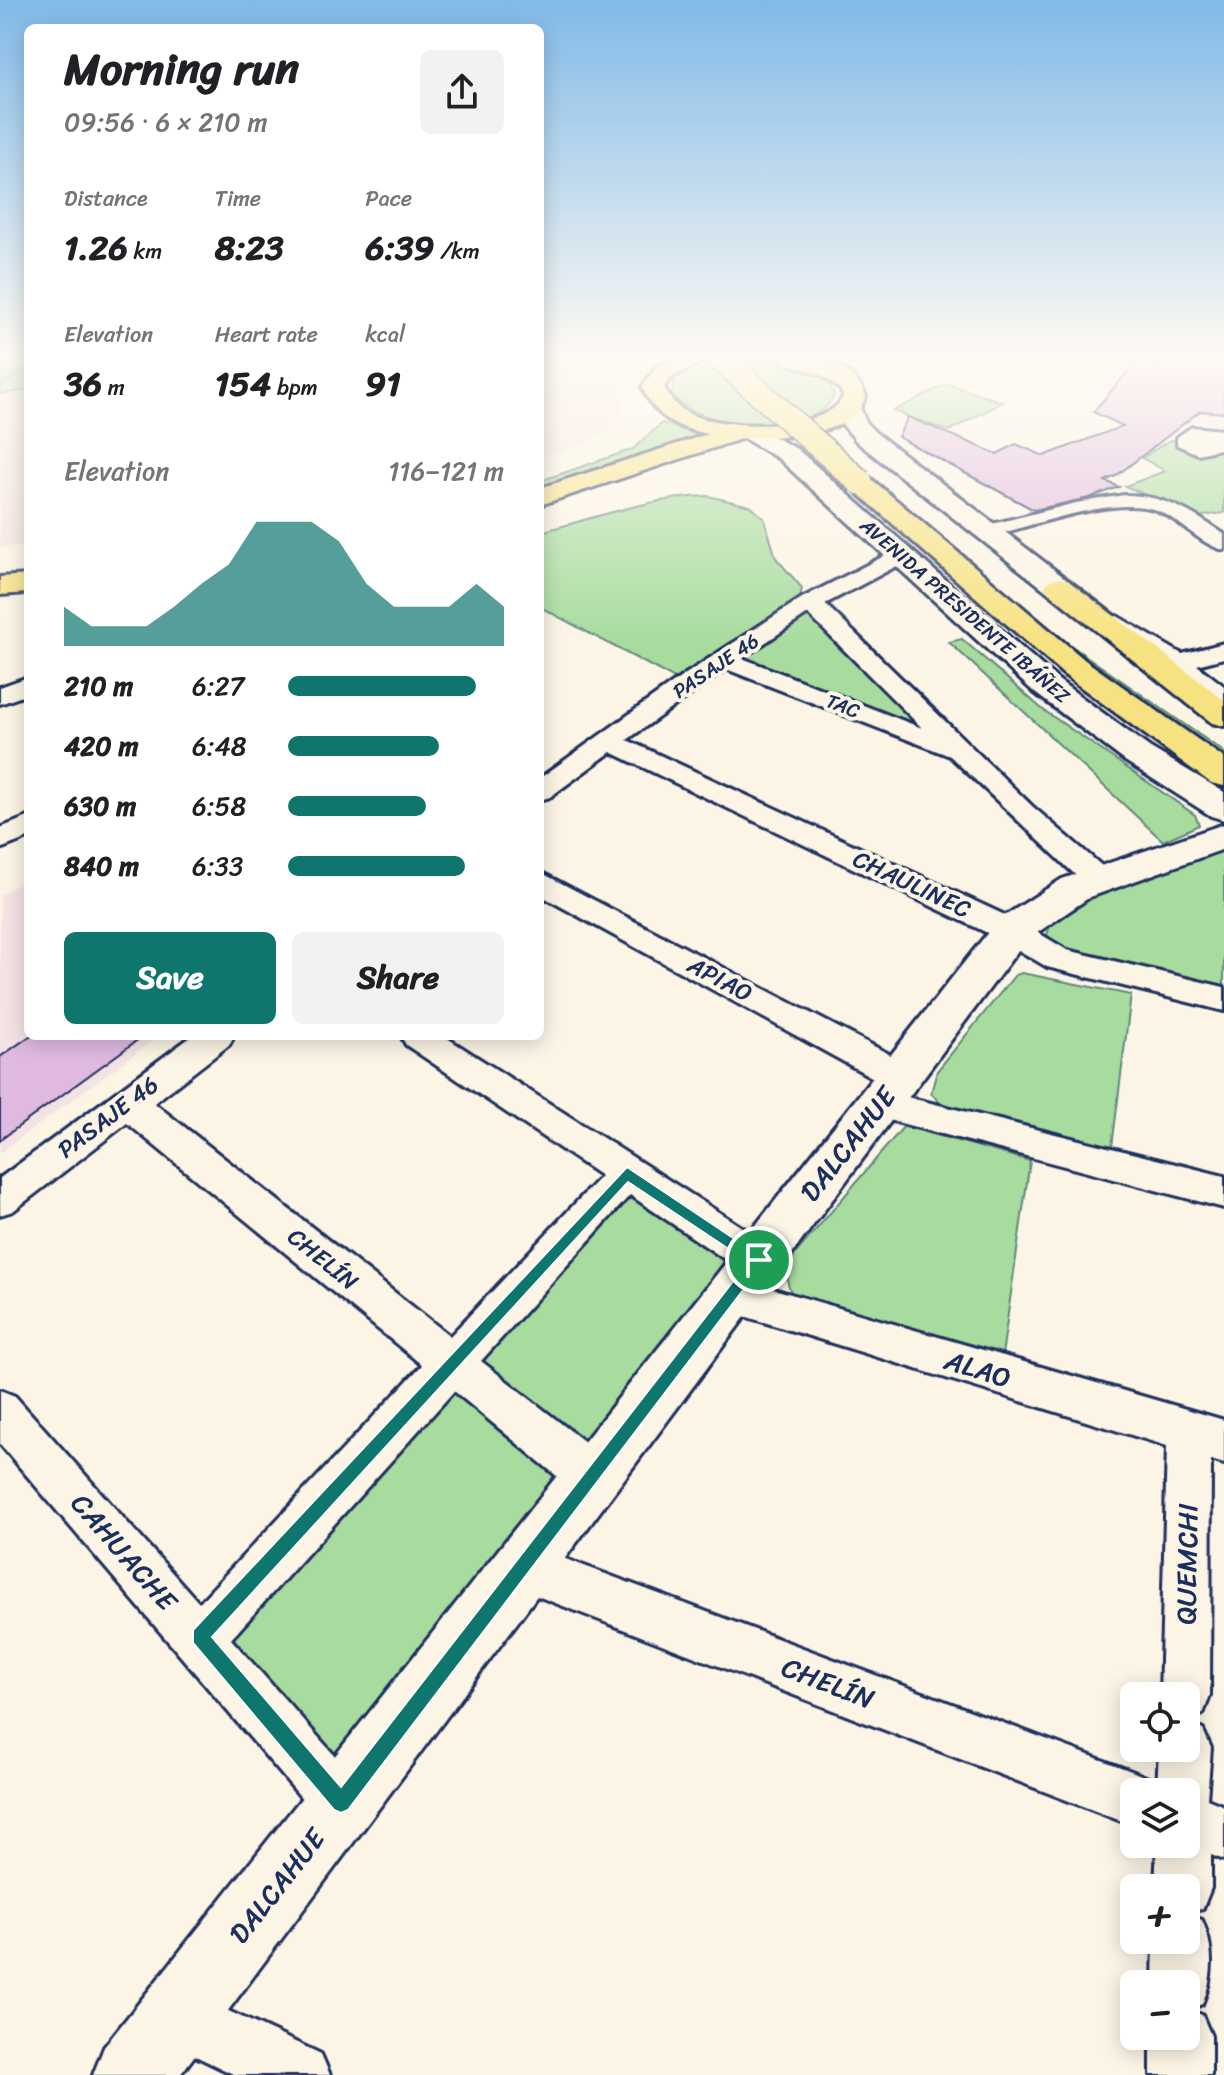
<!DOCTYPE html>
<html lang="en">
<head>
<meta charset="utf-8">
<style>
  body { margin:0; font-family:Sriracha,sans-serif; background:#f2f2f2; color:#202124; height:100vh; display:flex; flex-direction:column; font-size:30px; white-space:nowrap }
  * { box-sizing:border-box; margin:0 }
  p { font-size:26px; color:#757577 }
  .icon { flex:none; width:44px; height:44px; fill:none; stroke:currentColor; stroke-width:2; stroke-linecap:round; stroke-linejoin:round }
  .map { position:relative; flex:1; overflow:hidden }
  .side { position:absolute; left:24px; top:24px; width:520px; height:1016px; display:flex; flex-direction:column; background:#fff; border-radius:12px; box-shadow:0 4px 20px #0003 }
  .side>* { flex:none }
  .buttons { position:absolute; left:1120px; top:1682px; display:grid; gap:16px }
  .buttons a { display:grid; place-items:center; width:80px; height:80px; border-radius:12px; background:#fff; box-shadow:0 4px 20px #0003; font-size:40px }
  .pin { position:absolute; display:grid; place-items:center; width:68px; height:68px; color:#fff; margin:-34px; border:4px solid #fff; border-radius:50%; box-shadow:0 2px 8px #0007 }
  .round { display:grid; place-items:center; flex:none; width:84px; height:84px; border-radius:12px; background:#f2f2f2 }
  .summary { display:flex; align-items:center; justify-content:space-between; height:136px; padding:0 40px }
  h1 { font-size:44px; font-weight:700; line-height:60px }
  .metrics { display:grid; grid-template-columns:repeat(3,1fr); gap:12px; height:136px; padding:8px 40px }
  .metrics div { display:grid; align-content:center }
  .metrics b { font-size:34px; font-weight:700 }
  .metrics small { font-size:22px; font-weight:400 }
  .metrics p { font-size:22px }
  .chart { height:224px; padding:16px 40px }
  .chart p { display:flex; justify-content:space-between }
  .chart svg { width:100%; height:144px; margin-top:8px; fill:#0f766e; opacity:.7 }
  .button { display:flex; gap:16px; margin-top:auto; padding:16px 40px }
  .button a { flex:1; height:92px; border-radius:12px; background:#0f766e; color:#fff; font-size:32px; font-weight:700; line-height:92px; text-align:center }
  .button a+a { background:#f2f2f2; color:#202124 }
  ul { padding:0 40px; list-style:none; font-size:26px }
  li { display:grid; grid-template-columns:128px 96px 1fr; align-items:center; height:60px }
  li i { height:20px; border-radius:10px; background:#0f766e }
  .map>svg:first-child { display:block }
  .built { fill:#f4e3e4 }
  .green { fill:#a7dc9e; stroke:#61867e; stroke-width:2 }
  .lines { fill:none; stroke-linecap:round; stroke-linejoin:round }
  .stream { fill:#5c88b1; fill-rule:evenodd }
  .building { fill:#e0b9e1; stroke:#1b2f5e; stroke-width:2 }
  .street-casing { stroke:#1b2f5e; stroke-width:6 }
  .secondary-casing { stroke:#1b2f5e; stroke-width:6 }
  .primary-casing { stroke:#1b2f5e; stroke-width:6 }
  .street { fill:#fcf5e5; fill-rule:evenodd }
  .secondary { fill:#fcf5e5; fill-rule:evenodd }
  .primary { fill:#f7e281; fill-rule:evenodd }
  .primary-bridge-casing { stroke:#1b2f5e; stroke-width:28; stroke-linecap:butt }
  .primary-bridge { stroke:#f7e281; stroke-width:25 }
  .route { fill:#0f766e; stroke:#fff; stroke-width:2; fill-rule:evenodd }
  .labels { text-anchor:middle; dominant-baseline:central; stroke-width:8; stroke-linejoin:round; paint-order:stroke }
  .far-street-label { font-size:20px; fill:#1b2f5e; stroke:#fcf5e5 }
  .street-label { font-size:24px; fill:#1b2f5e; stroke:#fcf5e5 }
  .near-street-label { font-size:28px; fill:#1b2f5e; stroke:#fcf5e5 }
</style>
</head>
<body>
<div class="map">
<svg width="1224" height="2075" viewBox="0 0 1224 2075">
  <rect width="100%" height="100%" fill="#fcf5e5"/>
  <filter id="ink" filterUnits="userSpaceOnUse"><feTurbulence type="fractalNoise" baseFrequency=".0125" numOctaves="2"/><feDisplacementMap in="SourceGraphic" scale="16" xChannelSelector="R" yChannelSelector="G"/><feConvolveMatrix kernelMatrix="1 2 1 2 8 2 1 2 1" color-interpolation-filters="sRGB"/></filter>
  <g filter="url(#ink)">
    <g class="built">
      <polygon points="540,357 640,357 620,382 622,411 607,431 587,443 540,457"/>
      <polygon points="984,357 1224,357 1224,426 1174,412 1168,422 1090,383 1055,390"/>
      <polygon points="28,390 28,545 0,547 0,391"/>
      <polygon points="28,878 28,1036 159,1036 0,1153 0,895"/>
    </g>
    <g class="green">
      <polygon points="0,357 28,357 28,390 0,394"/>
      <path d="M757 359C783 362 825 365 834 395 816 440 697 430 672 394L674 380C697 360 728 359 757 359Z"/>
      <polygon points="947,384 1003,402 949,431 893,411"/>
      <polygon points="662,423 698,435 540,490 540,481 633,449"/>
      <polygon points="1170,440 1224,446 1224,513 1196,517 1125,486 1165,471 1142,458"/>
      <path d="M708 496 750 506 764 518 776 558 802 588 800 599 675 679 540 607V532C595 518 651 497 708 496Z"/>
      <polygon points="811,617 932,736 747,663 746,654 802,618"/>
      <polygon points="1056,635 1224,752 1224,759 1072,651"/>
      <polygon points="962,639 1042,709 1195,815 1199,825 1163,841 949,642"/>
      <path d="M1224 849V989C1190 982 1062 961 1047 935L1052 919 1073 904Z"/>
      <polygon points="1022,973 1131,995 1112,1147 942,1105 931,1093 937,1071 1015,975"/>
      <path d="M904 1126 1030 1161 1002 1355 791 1292C784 1278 788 1267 796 1253Z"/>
      <polygon points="626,1183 743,1262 343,1775 212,1635"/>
    </g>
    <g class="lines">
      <polygon class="stream" points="28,364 28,369 0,389 0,384"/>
    </g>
    <g class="building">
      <polygon points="1167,357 1224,357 1224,413 1200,411 1116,476 1105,481 1119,487 1089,498 1034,510 898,437 908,417 997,454 1016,444 1044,456 1123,426 1093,412 1139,359 1161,364"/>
      <polygon points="30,1036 143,1036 0,1140 0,1057"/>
    </g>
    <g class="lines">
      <defs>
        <g id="street">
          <polygon points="1192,427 1224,430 1224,448 1198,454 1177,445 1177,437"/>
          <path d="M1124 495C1165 495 1191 512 1224 534V550C1199 544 1180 519 1156 510 1114 495 1030 527 987 537L976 531 980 527 1076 503Z"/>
          <path d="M900 548 911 555 908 560 825 604 1032 806 1109 872 1113 879 1109 886 1098 889 1087 886 950 756 726 669 627 740 1022 923 1067 950 1224 987V1011L1047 967 1000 939 611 752 550 797 540 800V778L684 675 802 598ZM808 614 922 728 742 658Z"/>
          <polygon points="1117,616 1182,654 1224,643 1224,658 1197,665 1224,686 1224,706 1215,703 1156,658 1109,628 1105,623 1109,618"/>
          <polygon points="28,677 28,694 0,704 0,687"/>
          <polygon points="28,817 28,838 0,849 0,828"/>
          <polygon points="540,872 912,1066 917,1076 912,1086 900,1090 888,1086 540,895"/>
          <polygon points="192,1036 234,1036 229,1045 154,1103 450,1336 601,1176 406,1045 401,1036 444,1036 773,1247 779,1260 773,1273 759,1278 745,1273 630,1195 481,1361 608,1460 615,1476 608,1492 592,1499 576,1492 454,1391 231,1639 360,1784 368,1803 360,1822 341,1830 322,1822 0,1444 0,1390 15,1396 199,1603 422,1365 127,1123 13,1211 0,1215 0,1178"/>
          <polygon points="879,1090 1224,1176 1224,1208 866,1114 861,1104 866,1094"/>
          <polygon points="732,1277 1224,1420 1224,1464 1211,1460 1210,1696 1203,1714 1186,1721 1186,1696 1160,1696 1167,1446 718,1308 712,1295 718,1282"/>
          <path d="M523 1543 1134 1772 1153 1780 1157 1791 1159 1748H1186V1722L1203 1730 1211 1748 1207 1799 1224 1806V1860L1211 1855V1888L1203 1908 1188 1914 1202 1920C1214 1948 1214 1976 1202 2004L1189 2010 1202 2015 1211 2036V2075H1151V2036H1186V1984H1153L1154 1940H1186V1888H1155L1157 1844H1186V1792H1134V1826L506 1584 499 1567 506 1550Z"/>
          <polygon points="177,1987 321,2054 330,2075 235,2075 156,2037 148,2016 156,1995"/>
        </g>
        <g id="secondary">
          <polygon points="850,400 858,402 866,423 876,433 1069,581 1074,587 1069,593 1049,593 858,443 843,425 838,407"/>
          <polygon points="751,425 797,449 1057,679 1149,747 1224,792 1224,820 1211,816 1125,761 1035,693 779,459 742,437 739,432"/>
          <polygon points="1224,824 1224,849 1090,897 1025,941 180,2075 93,2075 104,2047 997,921 1062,879"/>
        </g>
        <g id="primary">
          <path d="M682 357H712L672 377 664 387C670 399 677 408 690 414 720 428 829 434 843 396L840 389 821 375 783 362 780 357C814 357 851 360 866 396L859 411 846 422 828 429 795 436 744 438 540 505V488L708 434C676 428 655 417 642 387L656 367Z"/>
          <polygon points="860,474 869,477 1085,660 1224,758 1224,786 1211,783 1063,674 851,487 847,482 851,477"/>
          <polygon points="28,575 28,593 0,595 0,577"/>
          <polygon points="1059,578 1069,581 1224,700 1224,726 1212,723 1049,593 1044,587 1049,581"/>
        </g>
      </defs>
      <use href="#street" class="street-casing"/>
      <use href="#secondary" class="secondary-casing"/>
      <use href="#primary" class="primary-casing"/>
      <use href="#street" class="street"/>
      <use href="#secondary" class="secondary"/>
      <use href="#primary" class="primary"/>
      <defs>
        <polyline id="primary-bridge" points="719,357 860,482"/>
      </defs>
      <use href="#primary-bridge" class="primary-bridge-casing"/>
      <use href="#primary-bridge" class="primary-bridge"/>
    </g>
  </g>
  <linearGradient id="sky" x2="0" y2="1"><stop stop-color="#81bae8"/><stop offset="0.55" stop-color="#fefaf3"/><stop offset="1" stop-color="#fefaf3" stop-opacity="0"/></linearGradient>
  <rect width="1224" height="647" fill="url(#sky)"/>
  <path class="route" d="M627 1167 766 1260 348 1810 341 1813 334 1810 193 1643V1630ZM628 1182 748 1262 341 1787 212 1637Z"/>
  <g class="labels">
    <g class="far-street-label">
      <text transform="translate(965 611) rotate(41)">AVENIDA PRESIDENTE IBÁÑEZ</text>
      <text transform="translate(716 666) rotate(-34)">PASAJE 46</text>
      <text transform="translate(843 706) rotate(21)">TAC</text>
    </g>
    <g class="street-label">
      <text transform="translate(912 884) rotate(25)">CHAULINEC</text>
      <text transform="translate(720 979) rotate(28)">APIAO</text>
      <text transform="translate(108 1117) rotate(-37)">PASAJE 46</text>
      <text transform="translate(323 1259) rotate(39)">CHELÍN</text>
    </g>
    <g class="near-street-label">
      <text transform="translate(848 1144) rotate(-52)">DALCAHUE</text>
      <text transform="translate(978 1369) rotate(17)">ALAO</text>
      <text transform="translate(124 1552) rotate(49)">CAHUACHE</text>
      <text transform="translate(1187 1564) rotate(-89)">QUEMCHI</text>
      <text transform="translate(828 1683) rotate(21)">CHELÍN</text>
      <text transform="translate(277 1886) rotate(-52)">DALCAHUE</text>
    </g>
  </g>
</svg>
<div class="buttons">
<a><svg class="icon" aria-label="locate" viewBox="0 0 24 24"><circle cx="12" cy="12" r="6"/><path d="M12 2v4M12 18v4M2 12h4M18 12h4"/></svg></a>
<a><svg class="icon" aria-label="layers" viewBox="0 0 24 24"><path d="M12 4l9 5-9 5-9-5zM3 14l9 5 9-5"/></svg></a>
<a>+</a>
<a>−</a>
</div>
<div class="pin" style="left:759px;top:1260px;background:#1e9e55"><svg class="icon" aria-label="arrive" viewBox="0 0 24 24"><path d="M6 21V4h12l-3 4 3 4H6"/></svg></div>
<section class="side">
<div class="summary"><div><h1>Morning run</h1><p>09:56 · 6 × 210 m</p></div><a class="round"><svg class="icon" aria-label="share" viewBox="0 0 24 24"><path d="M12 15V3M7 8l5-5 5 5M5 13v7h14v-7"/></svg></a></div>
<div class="metrics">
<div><p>Distance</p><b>1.26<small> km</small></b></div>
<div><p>Time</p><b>8:23</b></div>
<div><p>Pace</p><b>6:39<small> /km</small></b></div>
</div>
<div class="metrics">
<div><p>Elevation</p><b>36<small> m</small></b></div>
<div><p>Heart rate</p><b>154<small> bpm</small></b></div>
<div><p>kcal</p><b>91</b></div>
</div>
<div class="chart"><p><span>Elevation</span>116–121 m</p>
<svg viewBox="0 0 160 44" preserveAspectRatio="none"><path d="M0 44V32L10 38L20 38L30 38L40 32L50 25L60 19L70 6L80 6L90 6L100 12L110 25L120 32L130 32L140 32L150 25L160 32V44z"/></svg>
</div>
<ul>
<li><b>210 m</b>6:27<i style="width:87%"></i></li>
<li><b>420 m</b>6:48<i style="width:70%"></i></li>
<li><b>630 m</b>6:58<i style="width:64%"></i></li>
<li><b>840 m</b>6:33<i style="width:82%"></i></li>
</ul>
<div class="button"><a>Save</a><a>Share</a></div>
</section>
</div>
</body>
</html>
